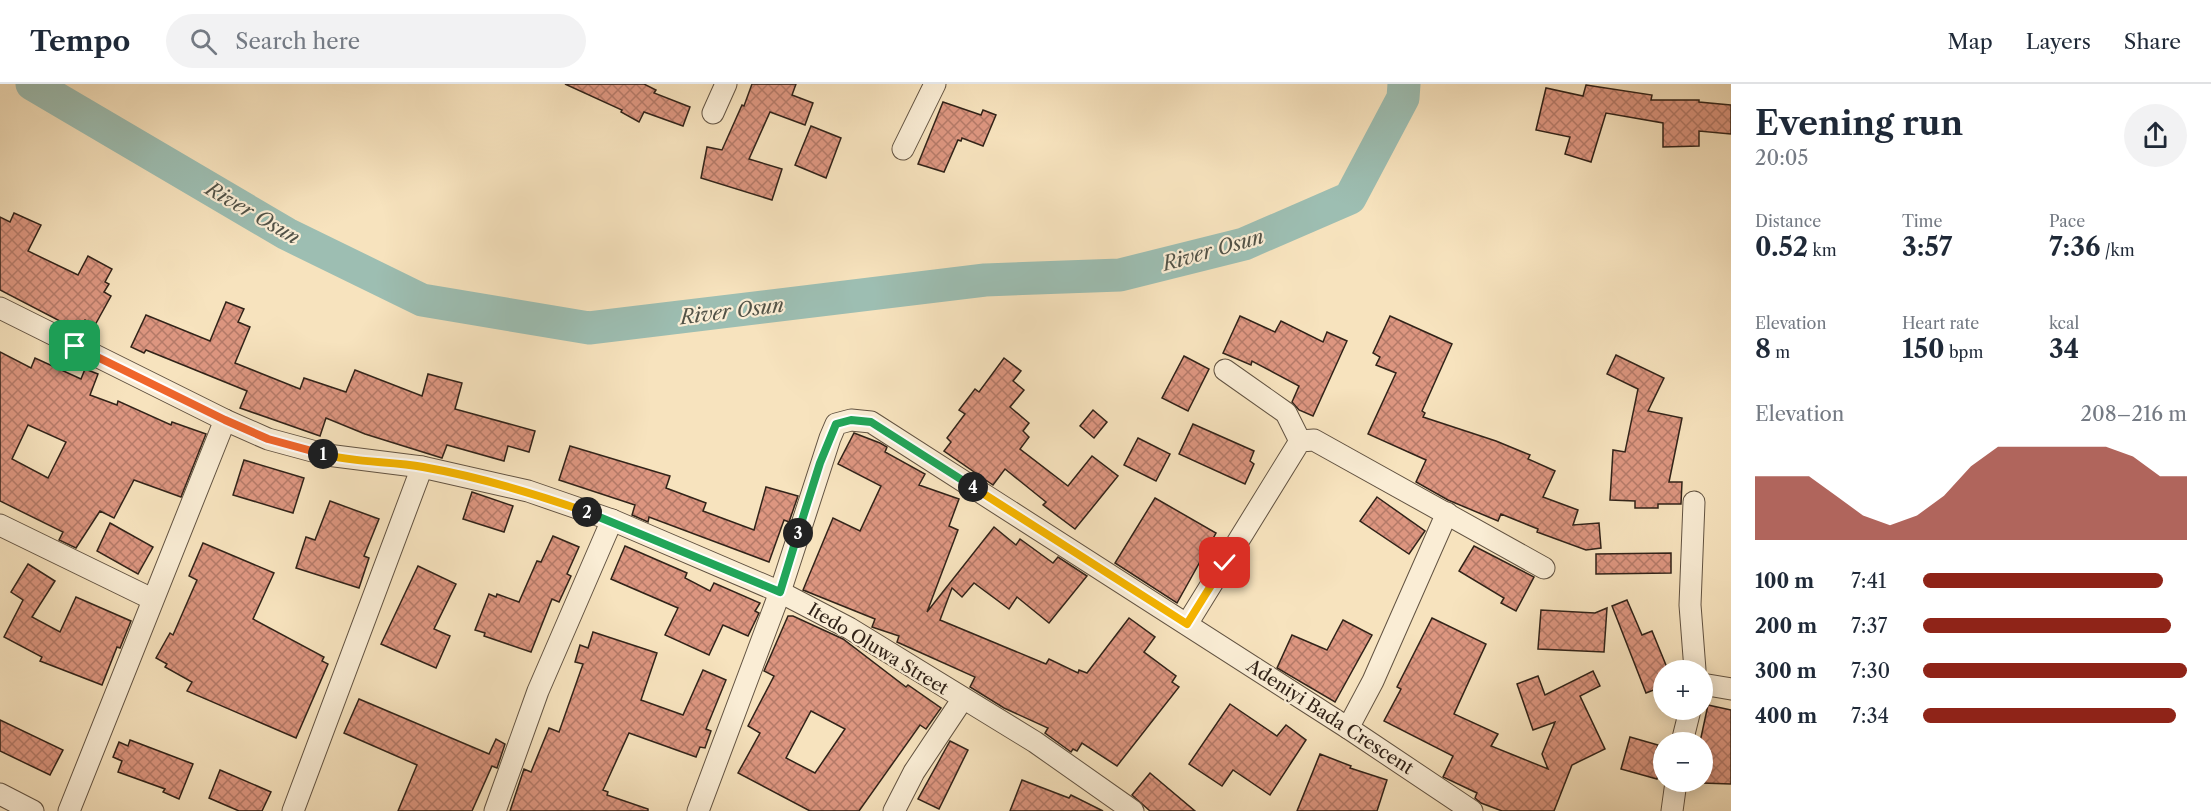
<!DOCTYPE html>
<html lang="en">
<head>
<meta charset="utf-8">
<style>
  body { margin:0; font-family:"Libre Caslon Text",serif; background:#f2f2f3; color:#1f2937; height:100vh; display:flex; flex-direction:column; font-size:22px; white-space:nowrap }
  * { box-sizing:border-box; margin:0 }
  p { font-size:20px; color:#747a83 }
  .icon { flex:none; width:33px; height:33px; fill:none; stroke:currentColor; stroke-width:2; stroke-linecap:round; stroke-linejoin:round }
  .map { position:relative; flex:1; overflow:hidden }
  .details { display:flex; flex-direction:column; background:#fff; width:480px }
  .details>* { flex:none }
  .fabs { position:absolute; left:1653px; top:576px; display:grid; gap:12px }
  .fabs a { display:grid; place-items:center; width:60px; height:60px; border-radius:50%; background:#fff; box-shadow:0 3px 15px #0003; font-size:30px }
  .pin { position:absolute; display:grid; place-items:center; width:51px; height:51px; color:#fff; margin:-26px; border-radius:12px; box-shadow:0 3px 9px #0006 }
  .km { position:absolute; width:30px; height:30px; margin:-15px; border-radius:50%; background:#222; color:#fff; font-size:16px; line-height:30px; text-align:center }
  .round { display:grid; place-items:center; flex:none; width:63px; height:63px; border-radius:32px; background:#f2f2f3 }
  .headline { display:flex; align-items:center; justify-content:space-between; height:102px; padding:0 24px }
  h1 { font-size:33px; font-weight:700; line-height:45px }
  .figures { display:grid; grid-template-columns:repeat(3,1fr); gap:9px; height:102px; padding:6px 24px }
  .figures div { display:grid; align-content:center }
  .figures b { font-size:26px; font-weight:700 }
  .figures small { font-size:16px; font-weight:400 }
  .figures p { font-size:16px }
  .chart { height:168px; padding:12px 24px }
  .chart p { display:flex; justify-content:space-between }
  .chart svg { width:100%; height:108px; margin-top:6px; fill:#8f2418; opacity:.7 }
  ul { padding:0 24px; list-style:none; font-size:20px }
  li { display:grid; grid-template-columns:96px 72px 1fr; align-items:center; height:45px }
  li i { height:15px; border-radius:8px; background:#8f2418 }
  header { display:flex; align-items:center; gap:36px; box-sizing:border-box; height:84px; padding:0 30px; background:#fff; border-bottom:2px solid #e0e1e3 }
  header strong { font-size:28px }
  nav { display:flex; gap:33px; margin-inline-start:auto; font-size:21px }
  .search { width:420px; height:54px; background:#f2f2f3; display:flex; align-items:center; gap:15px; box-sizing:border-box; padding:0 21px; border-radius:33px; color:#747a83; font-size:22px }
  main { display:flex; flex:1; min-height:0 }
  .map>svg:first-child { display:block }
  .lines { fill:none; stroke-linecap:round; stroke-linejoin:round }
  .river { stroke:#9dbeb2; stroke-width:33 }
  .building { fill:url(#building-cross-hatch); stroke:#312319; stroke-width:1.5; fill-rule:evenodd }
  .minor-casing { stroke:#625342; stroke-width:23 }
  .minor { stroke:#faedd5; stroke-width:21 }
  .split-1-casing { stroke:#fff; stroke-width:12 }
  .split-2-casing { stroke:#fff; stroke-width:12 }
  .split-3-casing { stroke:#fff; stroke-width:12 }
  .split-4-casing { stroke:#fff; stroke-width:12 }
  .split-5-casing { stroke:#fff; stroke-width:12 }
  .split-1 { stroke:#f0652b; stroke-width:8 }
  .split-2 { stroke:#f5b400; stroke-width:8 }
  .split-3 { stroke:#22a559; stroke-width:8 }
  .split-4 { stroke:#22a559; stroke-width:8 }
  .split-5 { stroke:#f5b400; stroke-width:8 }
  .labels { text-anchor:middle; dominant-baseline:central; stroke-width:4.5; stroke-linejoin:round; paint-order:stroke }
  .street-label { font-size:18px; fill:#312319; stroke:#faedd5 }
  .water-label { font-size:20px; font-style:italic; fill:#515247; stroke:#faedd5 }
</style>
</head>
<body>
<header>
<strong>Tempo</strong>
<div class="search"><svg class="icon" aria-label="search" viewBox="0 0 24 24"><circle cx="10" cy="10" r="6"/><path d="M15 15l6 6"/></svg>Search here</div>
<nav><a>Map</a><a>Layers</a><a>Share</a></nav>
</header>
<main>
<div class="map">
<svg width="1731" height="727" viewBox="0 0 1731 727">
  <defs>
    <pattern id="building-cross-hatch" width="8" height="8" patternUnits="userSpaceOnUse" patternTransform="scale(1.5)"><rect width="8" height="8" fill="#dd9680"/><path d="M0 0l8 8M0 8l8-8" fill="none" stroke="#b47a68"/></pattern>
  </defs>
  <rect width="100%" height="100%" fill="#f7e3be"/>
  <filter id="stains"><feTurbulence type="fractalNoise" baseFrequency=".00333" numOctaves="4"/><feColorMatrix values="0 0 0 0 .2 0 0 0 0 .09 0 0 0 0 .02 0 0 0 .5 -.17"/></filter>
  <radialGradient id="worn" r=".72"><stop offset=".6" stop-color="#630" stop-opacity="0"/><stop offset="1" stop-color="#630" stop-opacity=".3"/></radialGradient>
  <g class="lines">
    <polyline class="river" points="32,0 287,150 422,216 589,244 985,196 1120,191 1244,160 1350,114 1403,14 1404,0"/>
  </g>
  <g class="building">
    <polygon points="565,0 644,0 656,6 654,9 690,23 683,42 644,28 639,38 621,28 622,26"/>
    <polygon points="752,0 796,0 792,11 813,19 805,41 770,28 749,75 782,85 772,116 701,94 707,63 722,66 742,21 744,22"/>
    <polygon points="1586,1 1652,11 1651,16 1699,16 1699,18 1731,21 1731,50 1699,47 1699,62 1663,63 1663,39 1606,29 1591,78 1565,70 1570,53 1536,46 1546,4 1583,12"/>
    <polygon points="943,18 981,31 983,26 996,31 983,62 962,54 961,57 958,56 944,88 918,80"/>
    <polygon points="811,42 841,54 826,94 795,81"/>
    <polygon points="14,129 41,141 28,167 78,191 88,172 112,185 105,198 109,200 104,208 111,212 95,241 85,236 79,247 0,206 0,133 10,138"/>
    <polygon points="226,218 244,225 238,238 250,243 235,279 300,305 304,294 346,308 355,286 422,312 428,290 462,299 455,325 535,347 529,368 508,362 504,377 447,361 442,374 365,350 326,334 320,352 240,324 247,307 146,266 144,269 131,263 146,231 210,257"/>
    <polygon points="1240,232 1275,248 1281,237 1323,258 1327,248 1347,257 1313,332 1299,326 1292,318 1299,302 1252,277 1251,281 1223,269"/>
    <polygon points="1390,232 1452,260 1422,327 1425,329 1423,333 1496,357 1530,371 1528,375 1555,387 1543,413 1578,426 1573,441 1599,439 1601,464 1586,466 1537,448 1538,445 1501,430 1498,437 1448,416 1416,398 1426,376 1368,350 1396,289 1376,281 1380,273 1373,269"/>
    <path d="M0 268 31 284 35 274 81 295 85 285 98 290 90 311 117 321 118 317 171 341 172 338 206 350 181 413 134 396 114 434 100 427 76 464 59 456 63 448 0 417ZM28 341 66 358 48 394 12 375Z"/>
    <polygon points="1616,271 1664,294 1648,327 1682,334 1669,398 1682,398 1681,420 1658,420 1658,424 1635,424 1635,417 1610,416 1613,366 1625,368 1638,305 1607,290"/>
    <polygon points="1184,272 1209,285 1188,327 1162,314"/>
    <polygon points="1004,274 1021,287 1013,297 1024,306 1010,323 1029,339 1023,347 1029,353 1020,365 1068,402 1092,372 1118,392 1075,445 1043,421 1046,418 1005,385 993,401 944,367 951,358 947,354 965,330 959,326 975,305 979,308"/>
    <polygon points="1093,326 1107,338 1094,354 1080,342"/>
    <polygon points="1193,340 1254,367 1250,377 1254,380 1245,400 1179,370"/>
    <polygon points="854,349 880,359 887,363 885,368 925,390 919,401 959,415 949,442 958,446 927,528 994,443 1016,461 1020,455 1053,479 1058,473 1087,492 1049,539 1017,513 1009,525 974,499 962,513 952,504 940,536 1046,580 1049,575 1078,589 1079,586 1087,589 1129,534 1155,553 1144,568 1176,592 1172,598 1179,603 1117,682 1082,659 1077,667 1073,665 1071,668 1045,649 1048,644 1004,624 970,603 975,593 897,558 899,552 872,543 875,535 803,506 833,434 860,447 881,402 838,380"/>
    <polygon points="1138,354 1170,370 1156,397 1124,381"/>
    <polygon points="570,362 670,392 666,404 706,419 703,427 754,446 766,403 798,412 789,438 784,436 769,478 649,433 648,438 632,431 635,421 559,396"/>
    <polygon points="244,376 304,394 293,429 233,411"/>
    <polygon points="472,408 513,422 504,448 463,435"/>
    <polygon points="1377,413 1425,447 1409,470 1360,437"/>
    <polygon points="1155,414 1216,449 1177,519 1115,479"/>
    <polygon points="330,417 379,435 364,472 369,474 359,504 296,484 306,453 315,456"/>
    <polygon points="110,439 153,463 138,490 97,467"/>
    <polygon points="553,452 579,463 567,490 571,492 559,518 552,515 531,568 484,552 485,549 475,546 489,510 496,513 497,510 519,518 537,477 541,478"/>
    <polygon points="203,459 274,489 253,535 324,573 322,577 328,580 296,654 187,607 192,598 165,583 167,580 156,574 170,549 173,551 197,496 189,492"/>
    <polygon points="625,462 687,489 685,494 710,507 714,499 760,519 755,527 759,529 748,552 723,541 709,571 665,551 678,524 611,495"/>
    <polygon points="1474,462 1534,493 1516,527 1501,519 1504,514 1459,487"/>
    <polygon points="1671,469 1671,489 1596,490 1596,470"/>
    <polygon points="28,480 55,497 32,533 60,548 76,513 131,537 120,564 117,563 102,601 40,577 42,573 4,553 23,516 11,508"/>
    <polygon points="418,482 456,500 434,545 450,552 436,584 381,560"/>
    <polygon points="1627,516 1642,551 1652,547 1668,586 1664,586 1664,602 1646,609 1612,522"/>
    <polygon points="1607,524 1604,568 1538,565 1541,526 1595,529"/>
    <path d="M788 532H793L843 555 906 603 908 601 941 624 926 645 920 641 859 727H810L738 689 760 649 748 642 774 592 764 587ZM811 627 845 645 815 689 786 674Z"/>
    <polygon points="1432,534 1486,560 1454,630 1498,650 1491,662 1548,685 1542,670 1555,638 1533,646 1517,600 1538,592 1545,611 1593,587 1600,602 1580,612 1605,665 1572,681 1554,727 1502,727 1481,719 1475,714 1477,709 1443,693 1453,672 1384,637 1401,605 1397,603"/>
    <polygon points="1343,536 1372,551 1335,618 1277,584 1292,551 1327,566"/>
    <polygon points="593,548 657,569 641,616 683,631 703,586 726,596 706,645 711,647 705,664 700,663 696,673 629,649 603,706 608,708 607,711 648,725 648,727 510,727 524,685 531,688 549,644 559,648 583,580 575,578 580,561 588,564"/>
    <polygon points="359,615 489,670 496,655 505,660 497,684 492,682 472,727 398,727 417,681 344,649"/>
    <polygon points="1230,620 1277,652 1286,641 1306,656 1270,711 1233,686 1222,702 1189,680"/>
    <polygon points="1708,621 1731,626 1731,700 1702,699 1702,658 1700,658"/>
    <polygon points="0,636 63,666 50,691 0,667"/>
    <polygon points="1630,653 1658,661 1654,673 1662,675 1657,695 1621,685"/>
    <polygon points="130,656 193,680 179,715 163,708 165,705 118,688 122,677 113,673 119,658 128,662"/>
    <polygon points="950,657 968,666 939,725 918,715"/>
    <polygon points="1320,670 1351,682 1350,684 1387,696 1377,727 1297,727"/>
    <polygon points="220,686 271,708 262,727 239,727 209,714"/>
    <polygon points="1150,689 1195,727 1150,727 1132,711"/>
    <polygon points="1022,696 1069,714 1071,711 1103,727 1010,727"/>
  </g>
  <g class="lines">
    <defs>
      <g id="minor">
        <polyline points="713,29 726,0"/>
        <polyline points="903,65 935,0"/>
        <polyline points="0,224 225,336 268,355 327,371 422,383 528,407 612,436 780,508 849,544 1035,658 1133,727"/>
        <polyline points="1225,286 1286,329 1300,357"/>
        <polyline points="1694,418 1690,521 1695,586"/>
        <polyline points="0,441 152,515"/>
        <polyline points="1187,540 1300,357 1314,356 1544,484"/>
        <polyline points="1702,600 1731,605"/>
        <polyline points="1348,644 1373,597 1447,429"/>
        <polyline points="1682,658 1690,626"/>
        <polyline points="0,710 33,727"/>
        <polyline points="69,727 225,336"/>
        <polyline points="293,727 422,383"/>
        <polyline points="495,727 538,607 612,436"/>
        <polyline points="698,727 780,508 830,354 836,340 851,336 871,338 1348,644 1472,727"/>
        <polyline points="894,727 914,688 962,616"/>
        <polyline points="1672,727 1676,698"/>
      </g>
    </defs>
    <use href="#minor" class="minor-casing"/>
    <use href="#minor" class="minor"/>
  </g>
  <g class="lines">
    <defs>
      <polyline id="split-1" points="75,262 225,336 268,355 323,370"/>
      <path id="split-2" d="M323 370C355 379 391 377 423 383 480 393 533 409 587 428"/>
      <polyline id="split-3" points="587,428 780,508 798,449"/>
      <polyline id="split-4" points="798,449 820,379 836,340 851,336 871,338 973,403"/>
      <polyline id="split-5" points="973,403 1187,540 1225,479"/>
    </defs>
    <use href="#split-1" class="split-1-casing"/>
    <use href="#split-2" class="split-2-casing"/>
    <use href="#split-3" class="split-3-casing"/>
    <use href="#split-4" class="split-4-casing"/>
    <use href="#split-5" class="split-5-casing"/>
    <use href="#split-1" class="split-1"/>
    <use href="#split-2" class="split-2"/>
    <use href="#split-3" class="split-3"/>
    <use href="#split-4" class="split-4"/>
    <use href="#split-5" class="split-5"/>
  </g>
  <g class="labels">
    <g class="street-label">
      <text transform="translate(878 565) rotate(31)">Itedo Oluwa Street</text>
      <text transform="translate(1330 633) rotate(33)">Adeniyi Bada Crescent</text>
    </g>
    <g class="water-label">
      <text transform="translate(253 129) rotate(30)">River Osun</text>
      <text transform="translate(1213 166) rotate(-16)">River Osun</text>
      <text transform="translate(732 227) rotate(-7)">River Osun</text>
    </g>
  </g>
  <rect width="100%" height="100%" filter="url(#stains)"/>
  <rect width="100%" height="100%" fill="url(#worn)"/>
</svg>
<div class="fabs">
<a>+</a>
<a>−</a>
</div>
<div class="pin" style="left:75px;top:262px;background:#1e9e55"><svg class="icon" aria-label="arrive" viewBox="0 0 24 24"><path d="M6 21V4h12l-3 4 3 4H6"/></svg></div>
<div class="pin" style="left:1225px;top:479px;background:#d93025"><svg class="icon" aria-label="check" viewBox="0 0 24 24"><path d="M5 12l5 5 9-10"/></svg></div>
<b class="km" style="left:323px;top:370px">1</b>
<b class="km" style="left:587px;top:428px">2</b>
<b class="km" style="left:798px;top:449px">3</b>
<b class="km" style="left:973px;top:403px">4</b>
</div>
<section class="details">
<div class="headline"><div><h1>Evening run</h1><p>20:05</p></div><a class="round"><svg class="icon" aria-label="share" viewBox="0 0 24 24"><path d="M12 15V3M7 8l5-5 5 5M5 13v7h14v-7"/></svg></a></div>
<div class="figures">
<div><p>Distance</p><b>0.52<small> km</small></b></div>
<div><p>Time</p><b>3:57</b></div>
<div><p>Pace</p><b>7:36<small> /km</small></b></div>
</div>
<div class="figures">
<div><p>Elevation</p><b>8<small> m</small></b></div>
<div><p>Heart rate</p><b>150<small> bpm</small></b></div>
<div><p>kcal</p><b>34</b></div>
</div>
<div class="chart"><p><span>Elevation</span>208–216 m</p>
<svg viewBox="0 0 160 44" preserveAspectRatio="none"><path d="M0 44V18L10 18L20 18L30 26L40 34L50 38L60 34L70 26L80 14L90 6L100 6L110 6L120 6L130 6L140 10L150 18L160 18V44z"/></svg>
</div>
<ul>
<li><b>100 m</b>7:41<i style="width:91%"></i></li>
<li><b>200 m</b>7:37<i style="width:94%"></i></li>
<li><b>300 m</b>7:30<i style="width:100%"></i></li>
<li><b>400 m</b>7:34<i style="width:96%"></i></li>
</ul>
</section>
</main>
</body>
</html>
